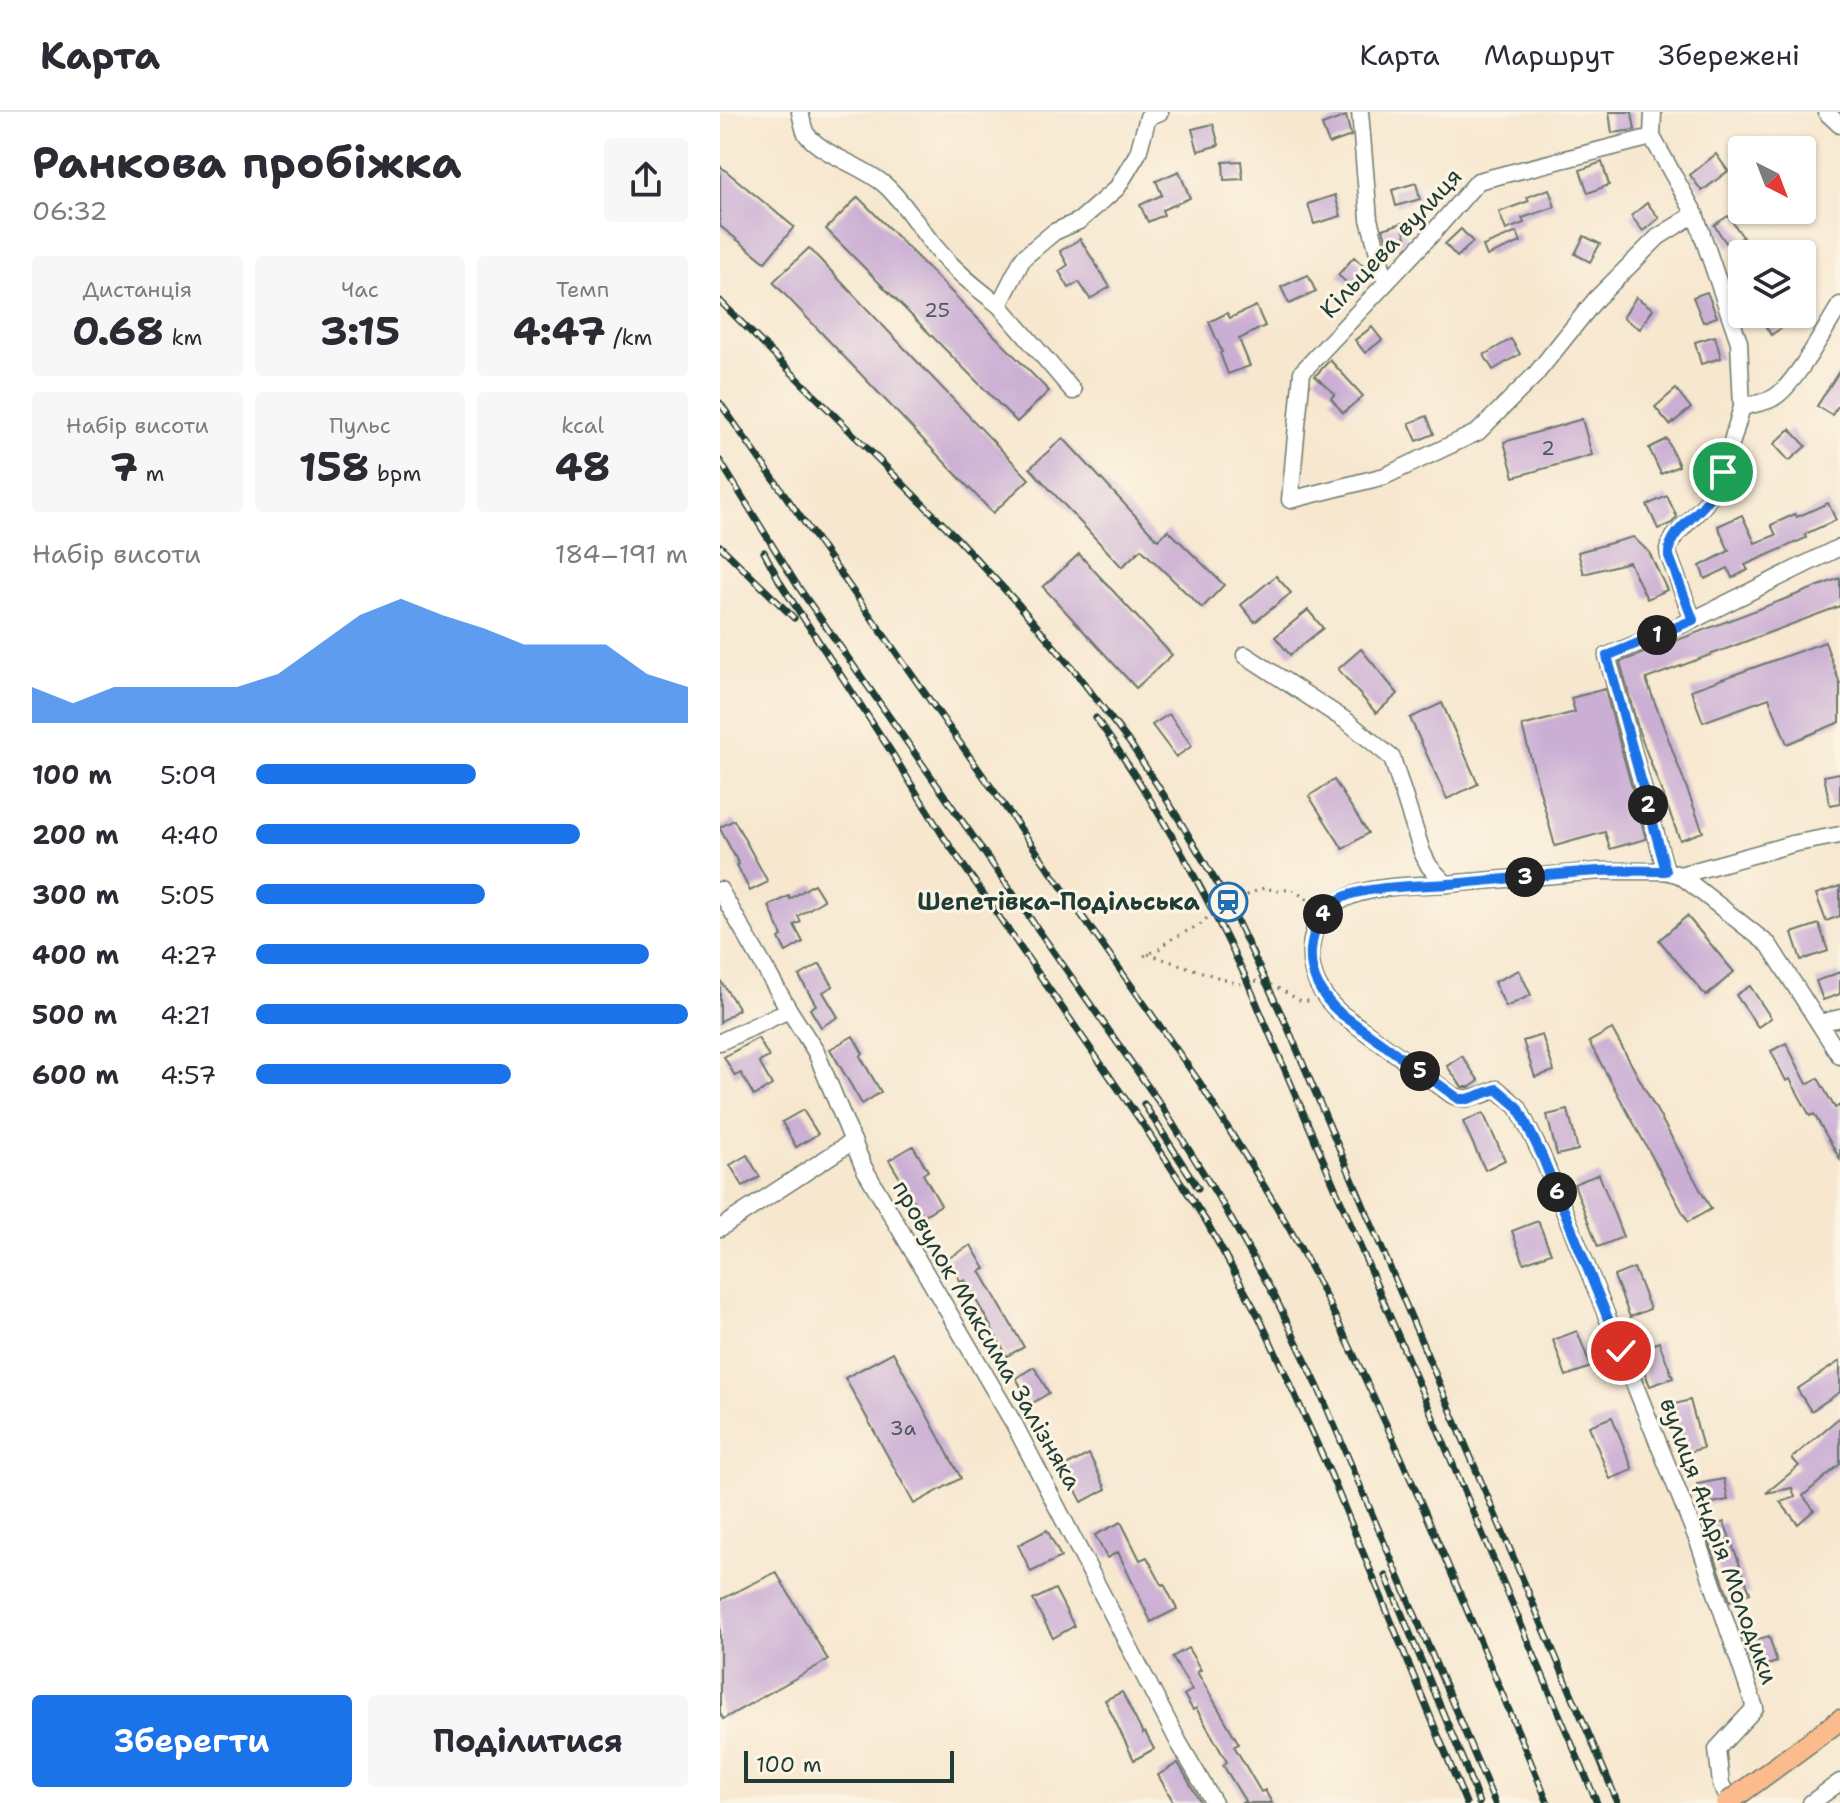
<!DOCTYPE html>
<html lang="uk">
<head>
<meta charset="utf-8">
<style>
  body { margin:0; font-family:"Shantell Sans",sans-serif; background:#f7f7f7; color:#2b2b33; height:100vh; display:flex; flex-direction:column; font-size:30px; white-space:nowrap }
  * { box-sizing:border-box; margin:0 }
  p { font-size:26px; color:#7c7c81 }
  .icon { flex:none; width:44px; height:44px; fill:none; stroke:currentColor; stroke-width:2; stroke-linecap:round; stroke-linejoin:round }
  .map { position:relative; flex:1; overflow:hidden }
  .details { display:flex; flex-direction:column; background:#fff; width:720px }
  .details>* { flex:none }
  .needle { width:52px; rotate:138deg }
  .buttons { position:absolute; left:1008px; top:24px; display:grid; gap:16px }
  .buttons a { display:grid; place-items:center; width:88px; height:88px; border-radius:8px; background:#fff; box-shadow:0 2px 6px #0004; font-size:40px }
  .scale { position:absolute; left:24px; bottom:20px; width:210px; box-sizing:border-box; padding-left:8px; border:4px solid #1f3d34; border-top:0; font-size:22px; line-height:28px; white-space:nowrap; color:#1f3d34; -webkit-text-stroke:6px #fcf5e5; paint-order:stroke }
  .pin { position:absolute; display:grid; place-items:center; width:68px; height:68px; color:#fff; margin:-34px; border:4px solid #fff; border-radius:50%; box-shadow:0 2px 8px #0007 }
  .km { position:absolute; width:40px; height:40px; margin:-20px; border-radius:50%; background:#222; color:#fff; font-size:22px; line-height:40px; text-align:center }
  .round { display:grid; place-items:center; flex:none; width:84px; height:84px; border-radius:8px; background:#f7f7f7 }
  .overview { display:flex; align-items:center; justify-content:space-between; height:136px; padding:0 32px }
  h1 { font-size:44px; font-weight:700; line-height:60px }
  .metrics { display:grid; grid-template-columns:repeat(3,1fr); gap:12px; height:136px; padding:8px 32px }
  .metrics div { display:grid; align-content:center; border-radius:8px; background:#f7f7f7; text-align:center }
  .metrics b { font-size:40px; font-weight:700 }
  .metrics small { font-size:22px; font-weight:400 }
  .metrics p { font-size:22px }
  .chart { height:224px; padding:16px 32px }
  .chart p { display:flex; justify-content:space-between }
  .chart svg { width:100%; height:144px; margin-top:8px; fill:#1a73e8; opacity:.7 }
  .cta { display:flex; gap:16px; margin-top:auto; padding:16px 32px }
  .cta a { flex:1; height:92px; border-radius:8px; background:#1a73e8; color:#fff; font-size:32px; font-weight:700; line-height:92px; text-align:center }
  .cta a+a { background:#f7f7f7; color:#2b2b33 }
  ul { padding:0 32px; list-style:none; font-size:26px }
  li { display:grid; grid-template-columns:128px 96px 1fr; align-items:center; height:60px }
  li i { height:20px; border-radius:10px; background:#1a73e8 }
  header { display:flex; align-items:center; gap:48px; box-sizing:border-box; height:112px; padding:0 40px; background:#fff; border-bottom:2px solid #e1e1e2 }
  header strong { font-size:38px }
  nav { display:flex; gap:44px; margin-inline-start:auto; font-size:28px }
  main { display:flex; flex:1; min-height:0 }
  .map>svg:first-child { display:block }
  .building { fill:#caaed4 }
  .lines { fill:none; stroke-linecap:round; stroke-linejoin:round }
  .minor-casing { stroke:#6b786a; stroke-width:19 }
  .major-casing { stroke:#6b786a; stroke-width:23 }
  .path { stroke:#6b786a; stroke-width:3; stroke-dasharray:2 6; stroke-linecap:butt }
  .minor { stroke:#fff; stroke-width:16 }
  .major { stroke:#fbbb8d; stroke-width:20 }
  .rail-casing { stroke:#1f3d34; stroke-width:7 }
  .rail { stroke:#fcf5e5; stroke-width:4; stroke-dasharray:12; stroke-linecap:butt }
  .major-bridge-casing { stroke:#6b786a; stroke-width:23; stroke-linecap:butt }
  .major-bridge { stroke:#fbbb8d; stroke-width:20 }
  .route-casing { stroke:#fff; stroke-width:16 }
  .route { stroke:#1a73e8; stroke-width:10 }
  .labels { text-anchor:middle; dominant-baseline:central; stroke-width:6; stroke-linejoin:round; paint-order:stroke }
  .number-label { font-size:20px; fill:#4a595c }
  .street-label { font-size:24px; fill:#1f3d34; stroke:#fcf5e5 }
  .poi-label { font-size:24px; font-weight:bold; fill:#1f3d34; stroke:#fcf5e5; text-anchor:end }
</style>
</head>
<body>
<header>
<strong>Карта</strong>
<nav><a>Карта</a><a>Маршрут</a><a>Збережені</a></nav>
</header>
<main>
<section class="details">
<div class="overview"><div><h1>Ранкова пробіжка</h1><p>06:32</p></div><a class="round"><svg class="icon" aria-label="share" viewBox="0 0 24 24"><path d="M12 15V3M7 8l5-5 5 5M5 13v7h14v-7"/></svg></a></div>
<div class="metrics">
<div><p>Дистанція</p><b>0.68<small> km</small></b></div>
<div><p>Час</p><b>3:15</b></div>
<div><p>Темп</p><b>4:47<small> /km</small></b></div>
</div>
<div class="metrics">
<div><p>Набір висоти</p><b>7<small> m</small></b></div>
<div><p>Пульс</p><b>158<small> bpm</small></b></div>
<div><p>kcal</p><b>48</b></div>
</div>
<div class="chart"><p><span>Набір висоти</span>184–191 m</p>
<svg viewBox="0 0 160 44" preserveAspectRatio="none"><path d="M0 44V33L10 38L20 33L30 33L40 33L50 33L60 29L70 20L80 11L90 6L100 11L110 15L120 20L130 20L140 20L150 29L160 33V44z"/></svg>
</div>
<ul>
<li><b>100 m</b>5:09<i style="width:51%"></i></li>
<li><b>200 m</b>4:40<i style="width:75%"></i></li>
<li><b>300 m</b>5:05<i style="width:53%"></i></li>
<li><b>400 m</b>4:27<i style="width:91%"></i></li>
<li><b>500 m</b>4:21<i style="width:100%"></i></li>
<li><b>600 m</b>4:57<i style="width:59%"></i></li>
</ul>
<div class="cta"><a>Зберегти</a><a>Поділитися</a></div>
</section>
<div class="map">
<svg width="1120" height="1691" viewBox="0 0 1120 1691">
  <rect width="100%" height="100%" fill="#fcf5e5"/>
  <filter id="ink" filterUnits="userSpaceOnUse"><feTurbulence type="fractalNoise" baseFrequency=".0125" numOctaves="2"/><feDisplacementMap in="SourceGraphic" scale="16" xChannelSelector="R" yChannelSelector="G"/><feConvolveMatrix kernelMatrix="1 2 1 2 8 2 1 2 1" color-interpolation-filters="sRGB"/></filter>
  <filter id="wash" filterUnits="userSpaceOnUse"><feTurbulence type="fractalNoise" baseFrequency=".006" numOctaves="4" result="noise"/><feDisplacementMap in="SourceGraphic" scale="32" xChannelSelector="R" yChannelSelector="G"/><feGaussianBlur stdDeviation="1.8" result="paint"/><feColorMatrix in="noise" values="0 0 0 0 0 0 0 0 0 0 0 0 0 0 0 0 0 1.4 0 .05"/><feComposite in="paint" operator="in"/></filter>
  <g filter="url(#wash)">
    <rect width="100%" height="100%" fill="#f7e7cf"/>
    <g id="blocks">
      <g class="building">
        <polygon points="889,0 912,0 915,18 892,21"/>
        <polygon points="626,4 631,24 609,32 602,13"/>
        <polygon points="493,12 499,33 478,39 472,17"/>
        <polygon points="996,42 1008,59 982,79 970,63"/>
        <polygon points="521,49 523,67 504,68 503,50"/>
        <polygon points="882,50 889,73 868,81 860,58"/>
        <polygon points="0,54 74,115 45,150 0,114"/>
        <polygon points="459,59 470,86 442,98 444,103 428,110 420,93 442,83 436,69"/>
        <polygon points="696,71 700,87 676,94 672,78"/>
        <polygon points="829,77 835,95 802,106 804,111 786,118 779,100 809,89 807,85"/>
        <polygon points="615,83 621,104 594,112 588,92"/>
        <polygon points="138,85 329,279 297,310 106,117"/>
        <polygon points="927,91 939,106 923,119 911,104"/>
        <polygon points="1008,104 1023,125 1009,135 994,113"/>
        <polygon points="682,111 687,129 668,134 663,117"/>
        <polygon points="741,117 753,130 737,145 725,132"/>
        <polygon points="797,120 801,130 767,144 763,134"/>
        <polygon points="864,124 880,132 870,150 855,142"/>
        <polygon points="360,127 390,175 370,187 359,170 349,176 339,159 348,153 340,139"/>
        <polygon points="89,136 309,367 273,401 53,170"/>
        <polygon points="634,145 650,160 634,177 618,163"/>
        <polygon points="588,163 596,180 569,192 561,175"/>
        <polygon points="987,180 997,205 983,210 973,185"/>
        <polygon points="916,185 933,197 920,217 903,206"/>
        <polygon points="536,194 545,214 519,227 530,254 508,262 500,241 502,240 489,210 507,201 510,206"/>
        <polygon points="1038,202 1061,202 1067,212 1051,223"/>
        <polygon points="652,215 662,228 645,241 635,228"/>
        <polygon points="995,224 1001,246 981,252 975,230"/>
        <polygon points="791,227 800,242 773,258 764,243"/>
        <polygon points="610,248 643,284 623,301 611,286 615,282 595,264"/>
        <polygon points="1120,258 1120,291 1112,303 1097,294"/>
        <polygon points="956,277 971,296 950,313 935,295"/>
        <polygon points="707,304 714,322 697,329 689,311"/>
        <polygon points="862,307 872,343 794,365 784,330"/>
        <polygon points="1070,317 1086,334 1069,349 1054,332"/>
        <polygon points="343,326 438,428 448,418 504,473 482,496 421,437 402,455 310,356"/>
        <polygon points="947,327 959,354 941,362 929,336"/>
        <polygon points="947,384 957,405 952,411 938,417 927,393"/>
        <polygon points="1108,391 1116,408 1085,422 1086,426 1025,453 1028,458 1012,466 1008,456 985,467 980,454 1009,439 998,414 1022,403 1035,431 1056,423 1051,413 1075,402 1077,405"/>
        <polygon points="913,425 929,440 947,478 927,487 909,450 864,462 858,440"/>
        <polygon points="359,442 452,543 416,576 323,475"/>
        <polygon points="556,464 571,481 535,510 521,493"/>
        <polygon points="1120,466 1120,494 926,567 983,720 960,728 919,620 900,550"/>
        <polygon points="588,498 603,516 570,543 555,525"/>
        <polygon points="1105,530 1120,572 1120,610 1067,632 1049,586 983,610 971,578"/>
        <polygon points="641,537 678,582 656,601 618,557"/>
        <polygon points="885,577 926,727 890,737 885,720 835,734 802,614 855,600 851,586"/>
        <polygon points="722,591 758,672 727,687 690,606"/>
        <polygon points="449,602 472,634 456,645 432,613"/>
        <polygon points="1120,661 1120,691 1110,693 1104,664"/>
        <polygon points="614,668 648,721 623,737 589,684"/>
        <polygon points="14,708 48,770 30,779 17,753 19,752 0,717 0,715"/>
        <polygon points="94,772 104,788 78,804 81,810 74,813 83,830 66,840 59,826 62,824 49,794 69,784 70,787"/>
        <polygon points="1120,774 1120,804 1106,809 1096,782"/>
        <polygon points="967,804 1014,860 986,884 939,828"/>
        <polygon points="1099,812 1108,839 1081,848 1072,821"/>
        <polygon points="100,852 113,874 103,880 118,905 101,915 90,897 96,893 79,864"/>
        <polygon points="799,858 811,883 786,895 774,870"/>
        <polygon points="1120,860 1120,882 1103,888 1096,869"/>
        <polygon points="0,868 19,897 0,910"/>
        <polygon points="1030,874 1051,906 1038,915 1016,883"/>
        <polygon points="892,917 991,1097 968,1110 869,930"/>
        <polygon points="822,923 834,959 815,965 803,929"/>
        <polygon points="133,924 143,942 140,944 161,980 142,992 110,937"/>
        <polygon points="38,926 49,945 39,950 52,973 34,984 21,961 15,964 4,945"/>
        <polygon points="1066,931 1087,972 1098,966 1115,996 1120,993 1120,1047 1094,1002 1090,1004 1070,967 1066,969 1051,939"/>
        <polygon points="742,944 759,969 750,975 742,975 727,954"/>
        <polygon points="83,998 98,1022 76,1035 62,1010"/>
        <polygon points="848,998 858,1038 837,1043 827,1003"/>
        <polygon points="763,1001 785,1048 765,1058 743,1010"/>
        <polygon points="193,1034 208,1059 203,1062 221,1093 203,1104 169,1048"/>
        <polygon points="27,1043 40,1065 23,1074 10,1053"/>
        <polygon points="879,1062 903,1125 878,1135 854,1072"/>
        <polygon points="818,1109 831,1141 804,1151 792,1119"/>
        <polygon points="251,1133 265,1157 260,1159 304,1235 287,1244 245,1168 241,1170 227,1147"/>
        <polygon points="914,1156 930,1197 910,1205 894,1164"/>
        <polygon points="857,1219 871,1255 846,1264 833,1228"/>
        <polygon points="939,1230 953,1266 930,1274 916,1238"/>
        <polygon points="173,1240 241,1366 194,1392 125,1266"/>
        <polygon points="1120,1249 1120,1280 1091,1299 1077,1277"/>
        <polygon points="314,1255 329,1281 311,1292 296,1266"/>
        <polygon points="970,1288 983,1336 961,1342 948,1294"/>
        <polygon points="892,1305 913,1358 890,1367 869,1314"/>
        <polygon points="1120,1305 1120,1352 1083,1384 1094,1398 1078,1412 1060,1390 1075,1385 1072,1376 1046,1381 1079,1354 1072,1346"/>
        <polygon points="369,1342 386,1377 362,1390 344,1355"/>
        <polygon points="1004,1367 1008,1388 981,1393 977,1372"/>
        <polygon points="401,1410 420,1448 427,1445 442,1473 444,1472 457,1497 431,1510 398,1440 387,1446 375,1423"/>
        <polygon points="1004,1410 1030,1481 1010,1489 985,1417"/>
        <polygon points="327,1418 341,1445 311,1460 298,1433"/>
        <polygon points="56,1460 108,1548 3,1607 0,1601 0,1488"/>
        <polygon points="335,1477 354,1514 333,1526 313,1488"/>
        <polygon points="1049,1524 1057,1550 1037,1556 1029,1530"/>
        <polygon points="468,1536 481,1558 477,1560 519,1632 514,1634 541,1680 545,1678 552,1691 522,1691 525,1689 503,1653 507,1650 476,1596 473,1598 464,1583 472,1578 452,1545"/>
        <polygon points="402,1580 423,1622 425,1620 434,1637 414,1648 385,1588"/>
        <polygon points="458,1651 481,1691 454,1691 438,1663"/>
      </g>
    </g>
  </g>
  <g filter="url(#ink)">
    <use href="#blocks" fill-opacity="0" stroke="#6b786a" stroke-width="2"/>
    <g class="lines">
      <defs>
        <g id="minor">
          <path d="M80 0C82 7 83 18 87 23 106 45 142 53 165 73 185 91 198 115 215 135 234 158 255 175 279 193"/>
          <polyline points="640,0 649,107 666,171"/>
          <polyline points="933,0 932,25 758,69 710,124 582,260 570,388 665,364 758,320 815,263 876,187 938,125 975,102"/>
          <polyline points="1106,0 1120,13"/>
          <polyline points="932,25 975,102 1019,230 1022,295 1003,360 995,377 985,392 954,425 948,437 949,444 973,508"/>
          <polyline points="353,279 279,193 303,146 334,120 359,109 397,76 418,41 428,5 440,0"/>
          <path d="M1022 295C1032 292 1044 291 1053 286 1074 275 1106 215 1120 193"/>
          <polyline points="525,543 628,610 672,646 702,740 709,754 726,772 880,759 946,759 960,763 1049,833 1120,944"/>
          <polyline points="946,759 887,544 973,508 1120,435"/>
          <polyline points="960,763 1072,732 1120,723"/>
          <path d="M726 772C676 775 596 770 591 836 589 863 600 883 620 901L732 983C748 991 761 983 777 977L798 995 822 1044 980 1434 1035 1596 997 1637 1001 1672 1011 1691"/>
          <polyline points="0,778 69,898 96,940 144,1056 294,1312 459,1631 494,1691"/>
          <polyline points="1099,911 1120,906"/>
          <polyline points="0,930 69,898"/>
          <polyline points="0,1116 133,1029"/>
          <polyline points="1091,1691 1120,1670"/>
        </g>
        <polyline id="major" points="1052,1658 1120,1608"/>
      </defs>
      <use href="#minor" class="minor-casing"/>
      <use href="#major" class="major-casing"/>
      <g class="path">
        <polyline points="428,842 518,872 537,869 556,875 581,889 591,889"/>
        <polyline points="424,844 439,837 448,829 481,812 487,806 531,781 544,776 559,779 572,777 595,793"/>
      </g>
      <use href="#minor" class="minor"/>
      <use href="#major" class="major"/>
      <defs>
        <g id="rail">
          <polyline points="0,189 233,422 299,493 353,557 412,634 454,699 508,790 567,914 898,1691"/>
          <path d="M0 291 480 971C519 1035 561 1097 595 1164 682 1335 753 1514 828 1691"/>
          <polyline points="0,349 77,473 443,996 505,1096 556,1187 598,1275 775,1691"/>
          <polyline points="0,434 74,506"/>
          <polyline points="44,440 61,472 172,641 223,724 422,1011 486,1109 539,1205 575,1283 611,1363 746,1691"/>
          <path d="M376 606C436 690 481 772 525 864L877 1691"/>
          <polyline points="424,992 478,1076"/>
          <polyline points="666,1464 744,1651 759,1691"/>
        </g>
      </defs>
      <use href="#rail" class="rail-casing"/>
      <use href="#rail" class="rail"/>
      <defs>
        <polyline id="major-bridge" points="1007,1691 1052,1658"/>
      </defs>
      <use href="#major-bridge" class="major-bridge-casing"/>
      <use href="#major-bridge" class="major-bridge"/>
    </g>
  </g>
  <g class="lines" filter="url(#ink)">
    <defs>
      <path id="route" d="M901 1239 822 1044 798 995 777 977 748 987H739L620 901C601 884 589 864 591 838 593 817 601 798 620 787 642 774 701 774 728 772 778 768 829 762 879 759 902 758 924 759 946 759L887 544 973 508 949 444C947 423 972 407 984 393 993 383 998 372 1003 360"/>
    </defs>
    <use href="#route" class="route-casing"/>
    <use href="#route" class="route"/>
  </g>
  <defs>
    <symbol id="station-ring" viewBox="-11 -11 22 22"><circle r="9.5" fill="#fcf5e5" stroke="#1f6fb2" stroke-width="1.5"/><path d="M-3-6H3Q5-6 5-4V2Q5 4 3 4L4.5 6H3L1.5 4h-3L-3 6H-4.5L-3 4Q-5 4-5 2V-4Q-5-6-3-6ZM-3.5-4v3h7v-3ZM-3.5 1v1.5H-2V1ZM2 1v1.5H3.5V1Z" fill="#1f6fb2"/></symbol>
  </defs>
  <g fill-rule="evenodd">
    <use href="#station-ring" x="486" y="768" width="44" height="44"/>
  </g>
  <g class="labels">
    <g class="number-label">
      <text x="217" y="198">25</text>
      <text x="828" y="336">2</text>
      <text x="183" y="1316">3а</text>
    </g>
    <g class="street-label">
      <text transform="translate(671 131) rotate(-47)">Кільцева вулиця</text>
      <text transform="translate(267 1223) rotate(60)">провулок Максима Залізняка</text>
      <text transform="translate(999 1429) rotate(70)">вулиця Андрія Молодики</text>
    </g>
    <g class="poi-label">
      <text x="480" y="790">Шепетівка-Подільська</text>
    </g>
  </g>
</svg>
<div class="buttons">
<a><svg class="needle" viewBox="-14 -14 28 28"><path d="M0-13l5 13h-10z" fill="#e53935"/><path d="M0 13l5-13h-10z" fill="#7c7c81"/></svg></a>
<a><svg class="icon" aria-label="layers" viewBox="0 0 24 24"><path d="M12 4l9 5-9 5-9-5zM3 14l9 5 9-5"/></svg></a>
</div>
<div class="scale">100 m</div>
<div class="pin" style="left:1003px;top:360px;background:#1e9e55"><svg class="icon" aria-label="arrive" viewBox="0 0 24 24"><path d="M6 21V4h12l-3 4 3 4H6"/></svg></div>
<div class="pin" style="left:901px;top:1239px;background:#d93025"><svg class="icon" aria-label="check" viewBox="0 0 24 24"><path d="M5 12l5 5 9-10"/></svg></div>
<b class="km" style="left:937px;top:523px">1</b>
<b class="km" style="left:928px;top:693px">2</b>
<b class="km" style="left:805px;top:765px">3</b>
<b class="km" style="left:603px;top:802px">4</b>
<b class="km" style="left:700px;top:959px">5</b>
<b class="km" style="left:837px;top:1080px">6</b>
</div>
</main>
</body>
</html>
